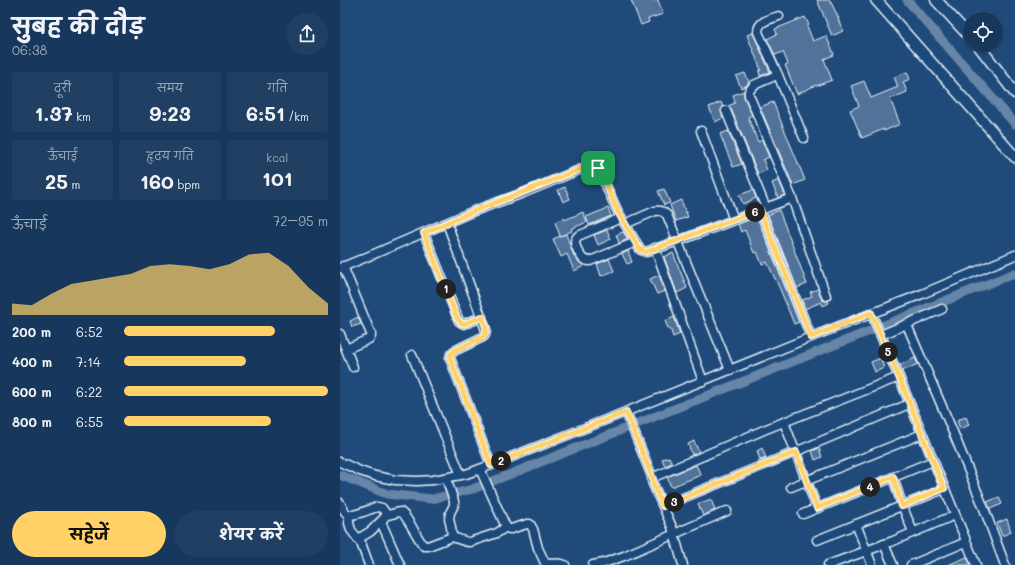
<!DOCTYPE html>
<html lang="hi">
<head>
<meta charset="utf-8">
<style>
  body { margin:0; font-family:Mali,"Playpen Sans Deva",sans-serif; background:#203f62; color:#f1f3f6; height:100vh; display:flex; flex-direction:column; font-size:15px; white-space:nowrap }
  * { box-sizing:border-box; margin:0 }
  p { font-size:13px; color:#9eacbb }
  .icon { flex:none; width:22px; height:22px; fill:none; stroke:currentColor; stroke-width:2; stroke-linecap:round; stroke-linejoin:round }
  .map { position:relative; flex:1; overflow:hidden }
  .details { display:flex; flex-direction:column; background:#17385c; width:340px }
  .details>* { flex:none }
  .controls { position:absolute; left:623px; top:12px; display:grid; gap:8px }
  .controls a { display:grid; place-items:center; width:40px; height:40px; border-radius:50%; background:#17385c; box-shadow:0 1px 3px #0004,0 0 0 1px #365272; font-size:20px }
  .pin { position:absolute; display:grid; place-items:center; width:34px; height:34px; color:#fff; margin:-17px; border-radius:8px; box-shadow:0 2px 6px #0006 }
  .km { position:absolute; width:20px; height:20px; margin:-10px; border-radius:50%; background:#222; color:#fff; font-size:11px; line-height:20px; text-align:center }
  .round { display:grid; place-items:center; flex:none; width:42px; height:42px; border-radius:21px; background:#203f62 }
  .summary { display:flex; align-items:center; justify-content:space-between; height:68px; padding:0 12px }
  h1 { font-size:22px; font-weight:700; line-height:30px }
  .metrics { display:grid; grid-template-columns:repeat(3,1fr); gap:6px; height:68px; padding:4px 12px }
  .metrics div { display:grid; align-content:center; border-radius:4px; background:#203f62; text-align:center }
  .metrics b { font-size:20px; font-weight:700 }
  .metrics small { font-size:11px; font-weight:400 }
  .metrics p { font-size:11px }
  .chart { height:112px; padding:8px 12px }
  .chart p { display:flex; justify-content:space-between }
  .chart svg { width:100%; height:72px; margin-top:4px; fill:#ffd166; opacity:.7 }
  .cta { display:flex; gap:8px; margin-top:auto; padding:8px 12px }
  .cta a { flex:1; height:46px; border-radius:24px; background:#ffd166; color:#111; font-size:16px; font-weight:700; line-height:46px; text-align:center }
  .cta a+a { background:#203f62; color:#f1f3f6 }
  ul { padding:0 12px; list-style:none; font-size:13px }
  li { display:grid; grid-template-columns:64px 48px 1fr; align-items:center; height:30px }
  li i { height:10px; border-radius:5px; background:#ffd166 }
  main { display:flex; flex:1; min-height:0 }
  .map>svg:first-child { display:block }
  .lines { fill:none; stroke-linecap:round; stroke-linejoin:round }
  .canal { stroke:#6685a7; stroke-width:9 }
  .building { fill:#517399; stroke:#e8f1f8 }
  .minor-casing { stroke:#e8f1f8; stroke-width:11 }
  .tertiary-casing { stroke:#e8f1f8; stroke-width:13 }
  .minor { stroke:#1f4a7a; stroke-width:8 }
  .tertiary { stroke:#1f4a7a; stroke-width:10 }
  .route-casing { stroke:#fff; stroke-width:8 }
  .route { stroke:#ffd166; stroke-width:5 }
</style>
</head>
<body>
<main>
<section class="details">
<div class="summary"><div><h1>सुबह की दौड़</h1><p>06:38</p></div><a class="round"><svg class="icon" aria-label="share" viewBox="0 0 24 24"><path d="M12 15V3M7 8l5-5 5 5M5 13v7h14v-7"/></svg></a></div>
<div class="metrics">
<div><p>दूरी</p><b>1.37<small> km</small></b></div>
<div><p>समय</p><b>9:23</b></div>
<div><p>गति</p><b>6:51<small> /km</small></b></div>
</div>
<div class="metrics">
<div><p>ऊँचाई</p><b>25<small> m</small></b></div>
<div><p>हृदय गति</p><b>160<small> bpm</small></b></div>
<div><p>kcal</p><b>101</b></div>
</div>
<div class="chart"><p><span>ऊँचाई</span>72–95 m</p>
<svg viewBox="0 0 160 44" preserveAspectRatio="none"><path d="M0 44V37L10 38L20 31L30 25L40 23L50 21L60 19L70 14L80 13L90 14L100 16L110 13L120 7L130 6L140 14L150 27L160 37V44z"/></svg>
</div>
<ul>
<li><b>200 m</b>6:52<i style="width:74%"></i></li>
<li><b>400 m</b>7:14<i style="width:60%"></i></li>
<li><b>600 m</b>6:22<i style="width:100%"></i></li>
<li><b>800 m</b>6:55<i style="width:72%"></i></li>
</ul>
<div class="cta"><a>सहेजें</a><a>शेयर करें</a></div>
</section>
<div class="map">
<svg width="675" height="565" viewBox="0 0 675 565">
  <rect width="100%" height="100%" fill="#1f4a7a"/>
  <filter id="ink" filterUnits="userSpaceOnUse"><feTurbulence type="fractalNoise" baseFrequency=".025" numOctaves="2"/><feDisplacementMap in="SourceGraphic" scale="8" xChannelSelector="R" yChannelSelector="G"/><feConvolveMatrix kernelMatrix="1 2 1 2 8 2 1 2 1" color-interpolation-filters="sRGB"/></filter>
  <g filter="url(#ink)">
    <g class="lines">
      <g class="canal">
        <polyline points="567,0 675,124"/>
        <polyline points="0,475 47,494 92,499 133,489 675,273"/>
      </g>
    </g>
    <g class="building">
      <polygon points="291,0 318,0 323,14 308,19 309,22 301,25"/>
      <polygon points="477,0 490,0 499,19 498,19 503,31 492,36"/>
      <polygon points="465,17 469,25 467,26 473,41 486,36 492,49 494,55 484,59 492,80 476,86 476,85 457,94 445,65 448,64 443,52 435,55 427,39 437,34 435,29"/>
      <polygon points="413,33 430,72 420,76 419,71 421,70 407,35"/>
      <polygon points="567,72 570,79 563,82 567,92 550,99 560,124 544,131 544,129 522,138 510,110 519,106 511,86 524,81 531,98 558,87 554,77"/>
      <polygon points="405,73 409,82 406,86 401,88 396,76"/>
      <polygon points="404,91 404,97 412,115 408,117 418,142 422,140 429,157 423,160 427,170 418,174 391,109 388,106 395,103 393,95"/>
      <polygon points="381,102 383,107 381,111 383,118 375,122 369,107"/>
      <polygon points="433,102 465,180 453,185 420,107"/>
      <polygon points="388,131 402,164 393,167 380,134"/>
      <polygon points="253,171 257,179 245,183 242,175"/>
      <polygon points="439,180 445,195 438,198 432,183"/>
      <polygon points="225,187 230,199 223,202 218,190"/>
      <polygon points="324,189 330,203 324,205 318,191"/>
      <polygon points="413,190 416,198 403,204 399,195"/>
      <polygon points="341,200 348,217 336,221 330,205"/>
      <polygon points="268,208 271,216 249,225 246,217"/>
      <polygon points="439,210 467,284 457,288 428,215"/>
      <polygon points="243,212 247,222 231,229 232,231 220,236 215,222 224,218 225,220"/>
      <polygon points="417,217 459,322 454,324 440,289 427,262 422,264 417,252 414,253 405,230 401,232 398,224"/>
      <polygon points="267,230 271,239 258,245 254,235"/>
      <polygon points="283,232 288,239 279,243 276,235"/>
      <polygon points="226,234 234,256 238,261 244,266 234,271 227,254 221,257 213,239"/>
      <polygon points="288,251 292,262 287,264 282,254"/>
      <polygon points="333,253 347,288 337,293 324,257"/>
      <polygon points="269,259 274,271 261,276 257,264"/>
      <polygon points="319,275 325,291 317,294 310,279"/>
      <polygon points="478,289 482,300 485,301 488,301 489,303 483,306 481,302 465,309 462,300 472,296 470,292"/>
      <polygon points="18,317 21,324 12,327 10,321"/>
      <polygon points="334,317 340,334 333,337 330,328 328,328 325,321"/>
      <polygon points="541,358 544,368 535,372 531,362"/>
      <polygon points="575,358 578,364 562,371 560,365"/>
      <polygon points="626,417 629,425 620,429 617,420"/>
      <polygon points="354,441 359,452 352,455 348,444"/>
      <polygon points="422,448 426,458 420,460 417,451"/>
      <polygon points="479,448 482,457 475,460 472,451"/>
      <polygon points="329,457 332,463 325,466 322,459"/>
      <polygon points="356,465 361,475 331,487 327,477"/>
      <polygon points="659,497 662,504 650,509 647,502"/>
      <polygon points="371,499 375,510 363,516 358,504"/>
      <polygon points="667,519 671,532 662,536 657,523"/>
      <polygon points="627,557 630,564 626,565 608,565"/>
    </g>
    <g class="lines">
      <defs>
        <g id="minor">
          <path d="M439 16C430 19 418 21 418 32L438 75 464 138"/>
          <polyline points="437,75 414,85 409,91 409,95 452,198 486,296"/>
          <polyline points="386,111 426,208"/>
          <polyline points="361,131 394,220"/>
          <polyline points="420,210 471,337"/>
          <path d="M281 218 238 236C236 238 235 239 235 242 235 244 236 247 237 249 240 255 242 261 250 261L296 242"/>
          <polyline points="107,223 146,330 145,335 143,337 114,351 111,354 110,358 151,465"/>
          <path d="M285 224 315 211C320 210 323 211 327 215L390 370"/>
          <polyline points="84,233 119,321 124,324 142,317"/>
          <polyline points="315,248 363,381"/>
          <polyline points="3,266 31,334 31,336 29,339 6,349"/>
          <polyline points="0,268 34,254 134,211 183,193 251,165 254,165 258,168 277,210 299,248 301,250 306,252 338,241 452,198"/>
          <polyline points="531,313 559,377 636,565"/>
          <polyline points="567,325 613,432 645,511 665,565"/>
          <polyline points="0,334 13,367"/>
          <polyline points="541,335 602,309"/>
          <polyline points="72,355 121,475"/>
          <polyline points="286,412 313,479"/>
          <polyline points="444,422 477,508"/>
          <polyline points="0,462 20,471 35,476 55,480 77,481 93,480 126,474 151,465 273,417 471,337 582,294 675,255"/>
          <path d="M140 469 166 527 169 529H171L187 524H190L193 529 198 548 205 563C211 565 218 562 225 565"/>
          <polyline points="553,477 562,505 573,532"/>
          <polyline points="106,478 114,501 114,505 110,513 109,519 111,527 112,537"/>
          <polyline points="451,487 582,434"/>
          <path d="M0 503C2 506 4 512 7 514 13 518 31 508 38 507L42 508 47 515C51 515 56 512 60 512 66 513 78 540 84 546H88L112 537C118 538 123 542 130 542L157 533 166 527"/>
          <polyline points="323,506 441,458 569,404"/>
          <polyline points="463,514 593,461"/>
          <polyline points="9,515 9,523 11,530 21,543 29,565"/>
          <polyline points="41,522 46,533 60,565"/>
          <polyline points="516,524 532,565"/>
          <polyline points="18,539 31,531 44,518"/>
          <polyline points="477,540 604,489"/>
          <polyline points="544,544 553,565"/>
          <polyline points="253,565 264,563 284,556 387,511"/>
          <polyline points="343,565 332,527 313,484 312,481 314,477 426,429 559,377"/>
          <polyline points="488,565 553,541 615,515"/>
          <polyline points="571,565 626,542"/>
        </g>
        <g id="tertiary">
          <polyline points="536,0 675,157"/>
          <polyline points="596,0 630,37"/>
          <polyline points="638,45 675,93"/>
        </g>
      </defs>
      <use href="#minor" class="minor-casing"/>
      <use href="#tertiary" class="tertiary-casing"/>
      <use href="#minor" class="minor"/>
      <use href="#tertiary" class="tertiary"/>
    </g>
  </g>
  <g class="lines" filter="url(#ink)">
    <defs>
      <path id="route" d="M254 165 258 168 260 170 277 210 285 224 299 248 301 250 306 252 420 210 471 337 531 313 559 377 604 488 562 506 553 477 477 508 456 452 323 506 313 484V479L286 412 151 465 110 358 111 354 114 351 143 337C149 331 145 324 142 317L124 324 121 323 117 318 84 233 134 211 183 192 246 167Z"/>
    </defs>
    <use href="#route" class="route-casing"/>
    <use href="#route" class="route"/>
  </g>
</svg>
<div class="controls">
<a><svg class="icon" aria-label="locate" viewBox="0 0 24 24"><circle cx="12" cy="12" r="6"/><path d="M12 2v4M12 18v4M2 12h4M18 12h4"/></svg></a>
</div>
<div class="pin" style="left:258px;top:168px;background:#1e9e55"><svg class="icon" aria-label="arrive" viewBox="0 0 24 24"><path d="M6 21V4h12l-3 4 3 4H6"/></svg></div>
<b class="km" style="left:106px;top:289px">1</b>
<b class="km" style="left:161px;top:461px">2</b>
<b class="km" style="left:334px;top:502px">3</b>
<b class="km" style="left:530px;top:487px">4</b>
<b class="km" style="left:548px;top:352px">5</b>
<b class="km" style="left:415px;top:212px">6</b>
</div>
</main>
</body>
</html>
